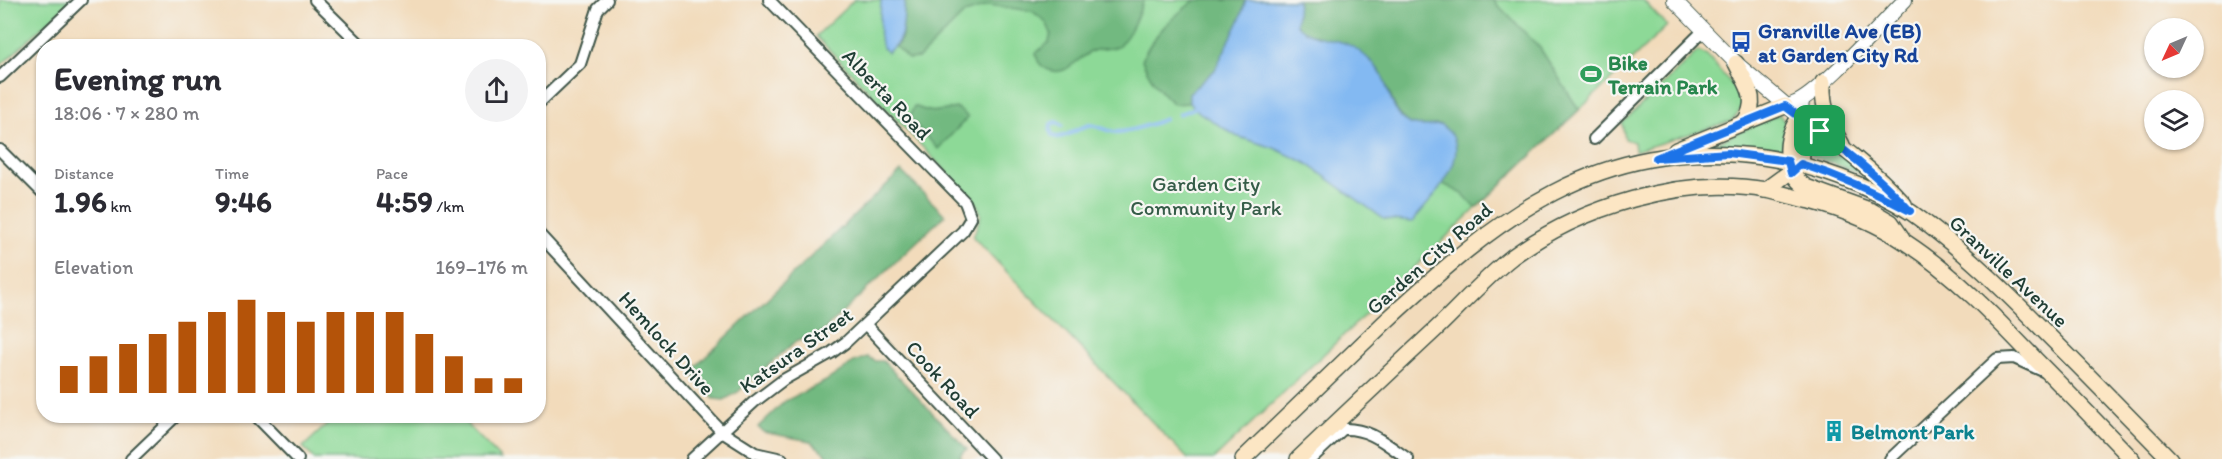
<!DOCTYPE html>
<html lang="en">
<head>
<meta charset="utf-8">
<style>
  body { margin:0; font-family:Itim,sans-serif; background:#f2f2f3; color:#2b2b33; height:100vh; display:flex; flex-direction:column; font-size:22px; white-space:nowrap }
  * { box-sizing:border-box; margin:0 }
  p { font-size:20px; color:#7c7c81 }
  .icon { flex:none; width:33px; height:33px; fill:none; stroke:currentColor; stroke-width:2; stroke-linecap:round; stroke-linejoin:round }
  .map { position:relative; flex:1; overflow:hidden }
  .details { position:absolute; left:36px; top:39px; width:510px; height:384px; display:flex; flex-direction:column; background:#fff; border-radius:24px; box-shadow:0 2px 4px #0004 }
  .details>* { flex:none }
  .needle { width:39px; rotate:226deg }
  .tools { position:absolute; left:2144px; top:18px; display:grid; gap:12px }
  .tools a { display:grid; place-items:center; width:60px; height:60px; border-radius:50%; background:#fff; box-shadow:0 2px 4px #0004; font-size:30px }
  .pin { position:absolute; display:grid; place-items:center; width:51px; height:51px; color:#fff; margin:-26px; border-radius:12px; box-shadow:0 3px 9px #0006 }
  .round { display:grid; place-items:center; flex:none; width:63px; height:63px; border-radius:32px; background:#f2f2f3 }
  .summary { display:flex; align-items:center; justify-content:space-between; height:102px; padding:0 18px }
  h1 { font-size:33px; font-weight:800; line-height:45px }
  .metrics { display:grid; grid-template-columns:repeat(3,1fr); gap:9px; height:102px; padding:6px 18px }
  .metrics div { display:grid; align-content:center }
  .metrics b { font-size:30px; font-weight:800 }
  .metrics small { font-size:16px; font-weight:400 }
  .metrics p { font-size:16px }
  .chart { height:168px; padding:12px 18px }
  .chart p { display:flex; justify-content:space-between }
  .chart svg { width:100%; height:108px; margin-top:6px; stroke:#b45309; stroke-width:6 }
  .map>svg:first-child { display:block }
  .green { fill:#8dd997; stroke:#568b66; stroke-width:1.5 }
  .forest { fill:#72b980; stroke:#487b5a; stroke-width:1.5 }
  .water { fill:#83b9f2; stroke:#517b93; stroke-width:1.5 }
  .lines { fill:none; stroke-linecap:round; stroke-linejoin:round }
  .stream { stroke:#83b9f2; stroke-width:4 }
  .minor-casing { stroke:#3f5548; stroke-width:14 }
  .tertiary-casing { stroke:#3f5548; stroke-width:16 }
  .secondary-casing { stroke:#3f5548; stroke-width:18 }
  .minor { stroke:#fff; stroke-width:10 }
  .tertiary { stroke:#fff; stroke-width:14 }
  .secondary { stroke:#fce6c4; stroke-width:15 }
  .route-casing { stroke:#fff; stroke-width:12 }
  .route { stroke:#1a73e8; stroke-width:8 }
  .labels { text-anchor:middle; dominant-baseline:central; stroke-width:4.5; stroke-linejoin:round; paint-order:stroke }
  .transit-label { font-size:21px; font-weight:bold; fill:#164399; stroke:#f6f6f2; text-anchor:start }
  .leisure-label { font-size:21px; font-weight:bold; fill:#27864d; stroke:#f6f6f2; text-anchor:start }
  .street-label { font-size:21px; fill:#1f3d34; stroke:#f6f6f2 }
  .park-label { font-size:21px; fill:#355c48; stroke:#f6f6f2 }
  .culture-label { font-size:21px; font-weight:bold; fill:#0d838f; stroke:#f6f6f2; text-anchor:start }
</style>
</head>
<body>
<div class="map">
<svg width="2222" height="459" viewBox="0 0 2222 459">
  <rect width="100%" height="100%" fill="#f6f6f2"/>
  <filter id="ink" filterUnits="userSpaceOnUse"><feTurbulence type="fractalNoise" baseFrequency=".0167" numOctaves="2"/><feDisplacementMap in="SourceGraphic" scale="12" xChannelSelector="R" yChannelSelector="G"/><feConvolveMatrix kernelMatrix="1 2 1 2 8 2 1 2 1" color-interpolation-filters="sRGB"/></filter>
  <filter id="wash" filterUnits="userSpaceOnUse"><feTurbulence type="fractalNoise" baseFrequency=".008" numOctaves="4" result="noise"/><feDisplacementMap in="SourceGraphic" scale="24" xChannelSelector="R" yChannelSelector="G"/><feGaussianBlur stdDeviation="1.35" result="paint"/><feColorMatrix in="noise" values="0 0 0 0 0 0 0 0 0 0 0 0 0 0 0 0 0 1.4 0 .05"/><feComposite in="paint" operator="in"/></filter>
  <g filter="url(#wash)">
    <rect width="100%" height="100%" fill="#f2dbbb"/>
    <g class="green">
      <polygon points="0,0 72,0 0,66"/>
      <polygon points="854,0 1643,0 1667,26 1214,459 1188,459 973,237 981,215 977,204 816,36"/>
      <path d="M1698 51 1707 55 1742 97C1743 108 1739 114 1731 121L1635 151 1634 142 1625 139 1622 123Z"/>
      <polygon points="1779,114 1786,124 1782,151 1713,144"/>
      <polygon points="1816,133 1860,171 1860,173 1812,156 1810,146 1813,135"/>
      <polygon points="336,416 459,416 501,459 314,459 303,447"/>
    </g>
    <g class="forest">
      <path d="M905 0H1144C1138 14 1131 35 1119 45 1111 51 1102 47 1093 51 1077 57 1067 77 1049 70 1040 66 1037 62 1036 53L1049 42 1051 33 1046 22 1032 11 989 5 965 13 919 58 908 59 896 47 902 37Z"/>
      <path d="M1195 0H1246L1240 19 1215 70 1189 93V103L1174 104C1159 92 1150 79 1142 60 1152 35 1174 16 1195 0Z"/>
      <polygon points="1298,0 1493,0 1540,48 1579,110 1476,208 1463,194 1443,184 1454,162 1441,125 1417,126 1407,123 1397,111 1380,72 1316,35 1303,32 1296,24"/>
      <path d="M914 106C935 115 936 111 957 108L968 117 938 149 909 118Z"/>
      <polygon points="901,171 945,215 821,333 795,342 738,392 724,400 714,399 694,377 695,367"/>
      <polygon points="867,357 875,361 883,361 967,449 960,455 962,459 832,459 810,441 763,432 758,427 785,401 826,381 854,362"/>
    </g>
    <g class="water">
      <path d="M881 0H905C902 21 907 40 887 52 875 45 881 14 881 0Z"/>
      <path d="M1246 0H1298L1296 24C1311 42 1340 35 1359 51 1366 56 1377 66 1381 74 1389 89 1392 114 1408 123 1418 128 1431 125 1441 125 1446 129 1452 133 1454 139 1465 166 1428 203 1412 222L1384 219 1306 163 1274 148 1236 136 1200 113 1189 103V93L1215 70 1240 19Z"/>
    </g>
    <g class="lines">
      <g class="stream">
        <polyline points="1179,114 1195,108"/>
        <path d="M1062 126 1057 122 1051 124C1046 153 1082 125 1089 125 1098 125 1108 132 1116 132 1125 133 1156 123 1165 119"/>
      </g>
    </g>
  </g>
  <g filter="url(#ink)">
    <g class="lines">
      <defs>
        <g id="minor">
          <polyline points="315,0 362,46"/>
          <polyline points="0,77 81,0"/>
          <polyline points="538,104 580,64 598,9 607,0"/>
          <polyline points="1594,139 1704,30"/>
          <polyline points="0,150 44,194"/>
          <polyline points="538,233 722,432 755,453 782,459"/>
          <polyline points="866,325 992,459"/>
          <polyline points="256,416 298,459"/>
          <polyline points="131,459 176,416"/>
          <polyline points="692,459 754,402 783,380 831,353 846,342 963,231 971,218 965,202 769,0"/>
          <path d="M1311 459 1343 429C1370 428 1386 444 1408 459"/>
          <polyline points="1890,459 1997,359 2014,358 2043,371"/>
        </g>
        <g id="tertiary">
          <polyline points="1674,0 1736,63 1800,117 1802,101"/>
          <path d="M1793 104C1818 96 1883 22 1905 0"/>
        </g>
        <g id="secondary">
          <path d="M1736 63C1747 86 1760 99 1744 123"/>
          <path d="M1823 82C1822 109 1829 122 1842 145"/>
          <path d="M1800 117C1783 138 1783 172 1806 187L1872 211 1891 222 1902 238"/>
          <path d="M1800 117C1837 143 1874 170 1904 204"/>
          <polyline points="1676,150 1785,106"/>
          <polyline points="1765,190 1801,164 1804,134 1800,117"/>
          <path d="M1243 459C1290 414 1337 368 1384 323 1497 218 1598 135 1763 157 1811 164 1872 186 1912 213 1963 249 2006 292 2049 336 2090 377 2130 418 2170 459"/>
          <path d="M1298 459C1344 415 1391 371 1437 328 1462 304 1485 278 1512 257 1580 207 1682 175 1766 190 1781 193 1796 198 1811 201 1844 210 1877 223 1905 242 1954 274 1995 317 2035 359 2068 392 2100 426 2132 459"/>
        </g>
      </defs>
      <use href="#minor" class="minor-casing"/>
      <use href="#tertiary" class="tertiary-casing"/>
      <use href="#secondary" class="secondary-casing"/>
      <use href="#minor" class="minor"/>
      <use href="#tertiary" class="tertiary"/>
      <use href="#secondary" class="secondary"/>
    </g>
  </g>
  <g class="lines" filter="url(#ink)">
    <defs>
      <path id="route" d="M1785 106C1829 139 1873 169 1910 211 1875 192 1839 176 1801 164L1791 173 1788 161 1729 153 1656 158Z"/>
    </defs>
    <use href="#route" class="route-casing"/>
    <use href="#route" class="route"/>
  </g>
  <defs>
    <symbol id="bus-bare" viewBox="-9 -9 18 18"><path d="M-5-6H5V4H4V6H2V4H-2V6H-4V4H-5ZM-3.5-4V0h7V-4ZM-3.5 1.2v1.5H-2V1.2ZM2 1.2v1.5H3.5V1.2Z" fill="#1a4fb4" stroke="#f6f6f2" stroke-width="2.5" paint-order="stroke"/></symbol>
    <symbol id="stadium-bare" viewBox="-9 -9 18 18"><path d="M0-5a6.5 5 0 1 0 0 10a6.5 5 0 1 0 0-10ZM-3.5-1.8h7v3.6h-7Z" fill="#2e9e5b" stroke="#f6f6f2" stroke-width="2.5" paint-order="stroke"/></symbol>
    <symbol id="building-bare" viewBox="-9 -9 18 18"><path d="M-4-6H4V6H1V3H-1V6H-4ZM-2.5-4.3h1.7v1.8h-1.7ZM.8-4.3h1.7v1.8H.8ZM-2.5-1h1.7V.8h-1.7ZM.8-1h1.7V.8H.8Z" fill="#0f9aa8" stroke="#f6f6f2" stroke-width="2.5" paint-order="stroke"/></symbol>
  </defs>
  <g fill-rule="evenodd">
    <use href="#bus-bare" x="1726" y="27" width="30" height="30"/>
    <use href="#stadium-bare" x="1576" y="59" width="30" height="30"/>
    <use href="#building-bare" x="1819" y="416" width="30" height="30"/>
  </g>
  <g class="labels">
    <g class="transit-label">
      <text x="1758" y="30">Granville Ave (EB)<tspan x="1758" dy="24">at Garden City Rd</tspan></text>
    </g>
    <g class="leisure-label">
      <text x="1608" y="62">Bike<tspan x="1608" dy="24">Terrain Park</tspan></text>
    </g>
    <g class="street-label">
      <text transform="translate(887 94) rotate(46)">Alberta Road</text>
      <text transform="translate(1429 258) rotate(-41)">Garden City Road</text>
      <text transform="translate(2009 271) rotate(43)">Granville Avenue</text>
      <text transform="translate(667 343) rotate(48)">Hemlock Drive</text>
      <text transform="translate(796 350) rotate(-35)">Katsura Street</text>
      <text transform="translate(943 379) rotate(47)">Cook Road</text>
    </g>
    <g class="park-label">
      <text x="1206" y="183">Garden City<tspan x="1206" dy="24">Community Park</tspan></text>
    </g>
    <g class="culture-label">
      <text x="1851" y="431">Belmont Park</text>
    </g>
  </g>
</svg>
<div class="tools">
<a><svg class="needle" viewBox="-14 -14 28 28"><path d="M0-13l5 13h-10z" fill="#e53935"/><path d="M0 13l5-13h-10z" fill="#7c7c81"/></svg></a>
<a><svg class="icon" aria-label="layers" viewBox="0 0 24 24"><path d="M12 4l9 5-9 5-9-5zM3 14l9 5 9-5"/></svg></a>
</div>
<div class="pin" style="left:1820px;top:131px;background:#1e9e55"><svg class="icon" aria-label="arrive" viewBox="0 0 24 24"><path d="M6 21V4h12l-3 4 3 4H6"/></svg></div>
<section class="details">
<div class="summary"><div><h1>Evening run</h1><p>18:06 · 7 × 280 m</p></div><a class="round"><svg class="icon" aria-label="share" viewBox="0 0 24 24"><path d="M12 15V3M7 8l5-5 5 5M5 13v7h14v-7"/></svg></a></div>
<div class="metrics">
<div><p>Distance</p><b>1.96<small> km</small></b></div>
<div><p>Time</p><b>9:46</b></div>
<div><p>Pace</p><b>4:59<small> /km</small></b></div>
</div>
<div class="chart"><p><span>Elevation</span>169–176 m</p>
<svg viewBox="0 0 160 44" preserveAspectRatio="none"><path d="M5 44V33M15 44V29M25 44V24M35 44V20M45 44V15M55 44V11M65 44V6M75 44V11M85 44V15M95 44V11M105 44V11M115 44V11M125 44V20M135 44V29M145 44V38M155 44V38"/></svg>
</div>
</section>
</div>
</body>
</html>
